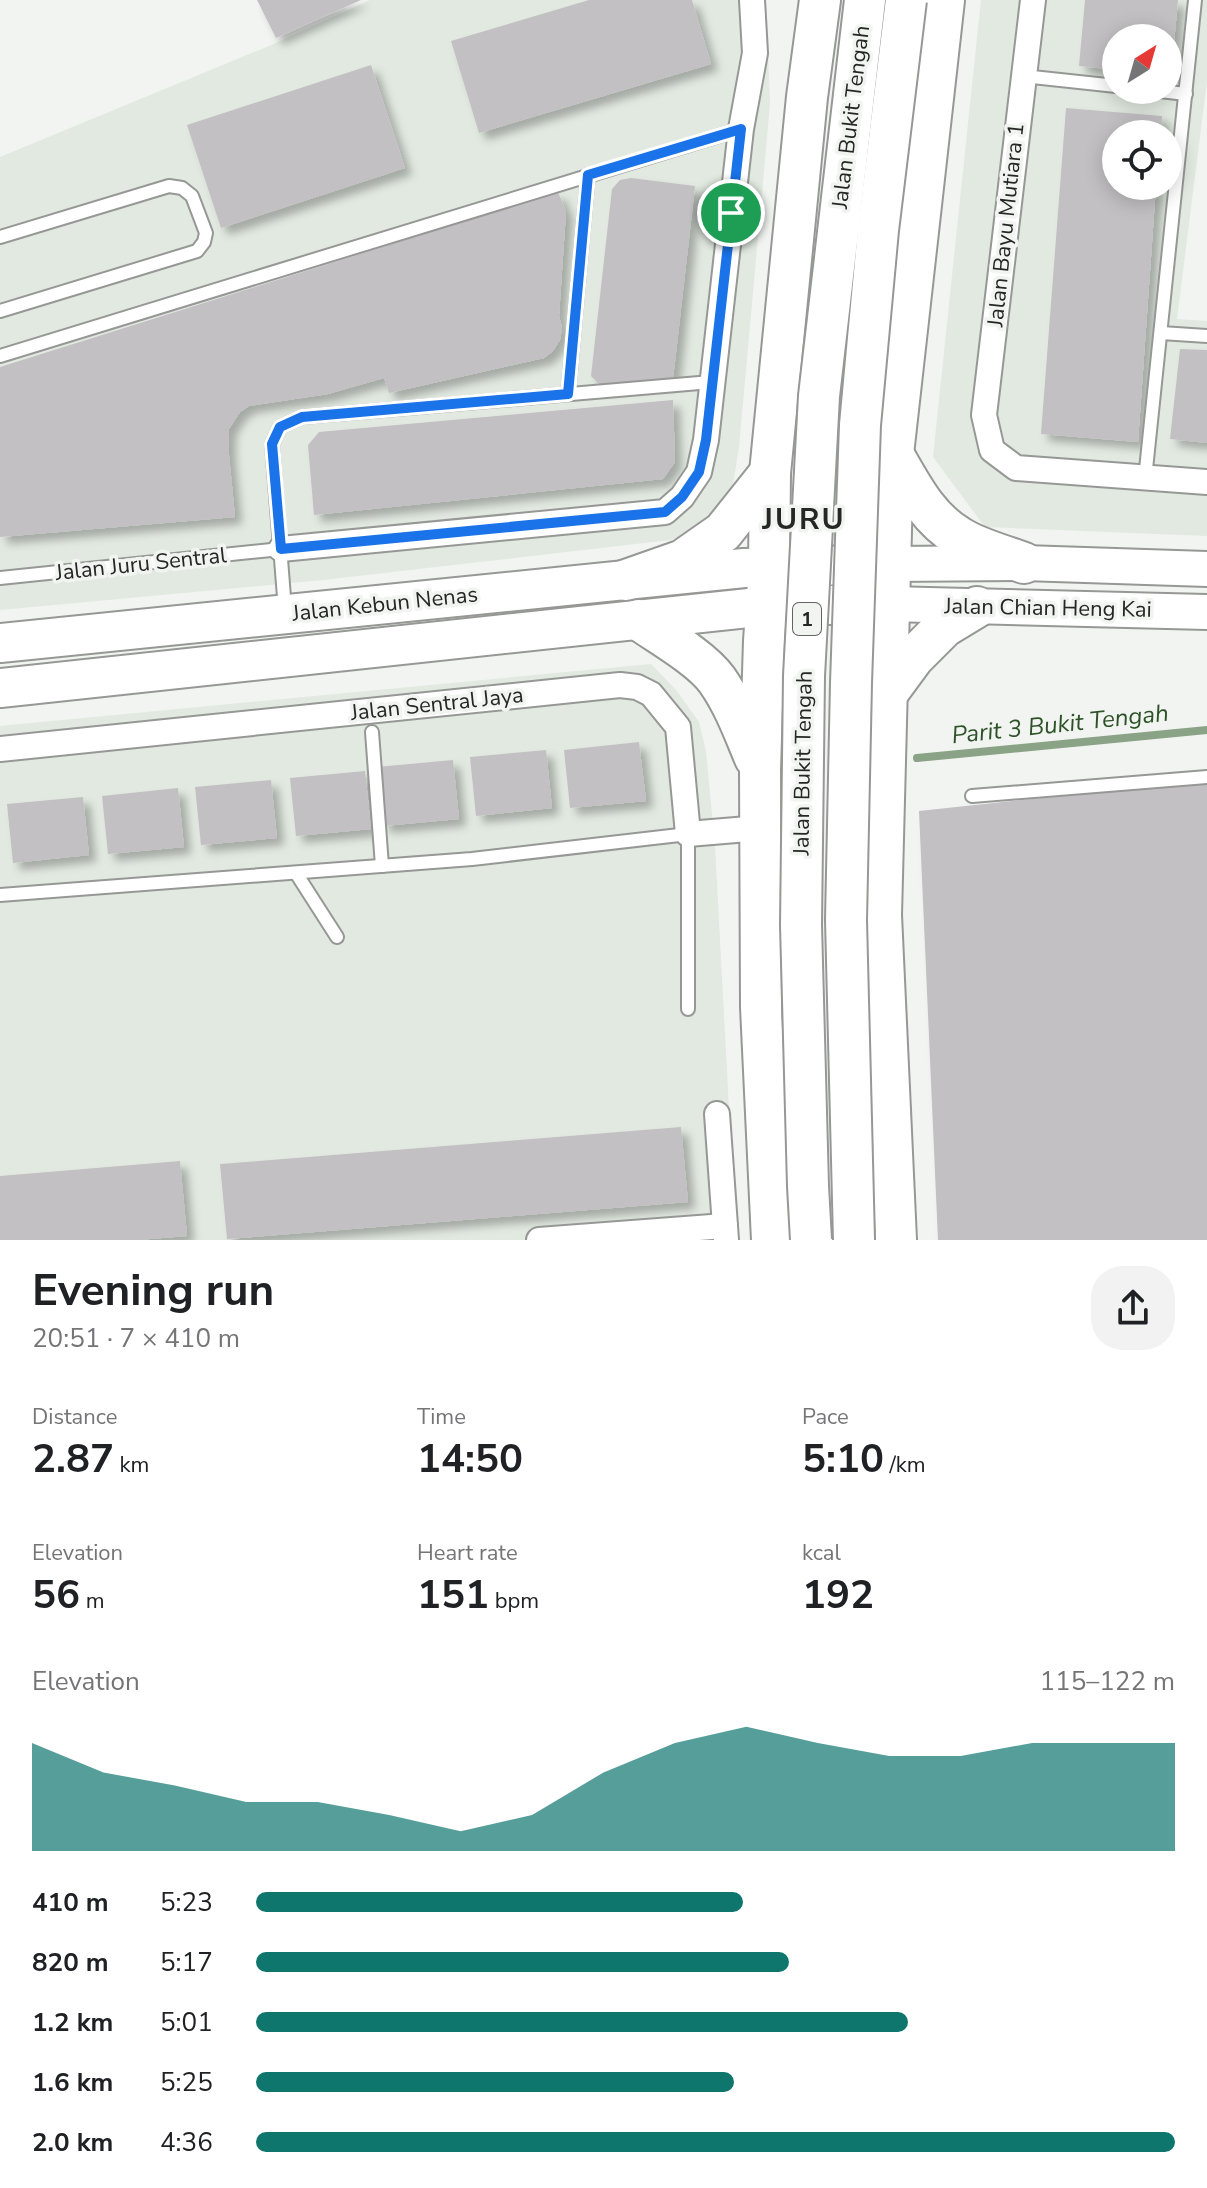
<!DOCTYPE html>
<html lang="en">
<head>
<meta charset="utf-8">
<style>
  body { margin:0; font-family:"Nunito Sans",sans-serif; background:#f2f2f2; color:#202124; height:100vh; display:flex; flex-direction:column; font-size:30px; white-space:nowrap }
  * { box-sizing:border-box; margin:0 }
  p { font-size:26px; color:#757577 }
  .icon { flex:none; width:44px; height:44px; fill:none; stroke:currentColor; stroke-width:2; stroke-linecap:round; stroke-linejoin:round }
  .map { position:relative; height:1240px; overflow:hidden }
  .panel { display:flex; flex-direction:column; background:#fff; flex:1 }
  .panel>* { flex:none }
  .needle { width:52px; rotate:37deg }
  .fabs { position:absolute; left:1102px; top:24px; display:grid; gap:16px }
  .fabs a { display:grid; place-items:center; width:80px; height:80px; border-radius:50%; background:#fff; box-shadow:0 4px 20px #0003; font-size:40px }
  .pin { position:absolute; display:grid; place-items:center; width:68px; height:68px; color:#fff; margin:-34px; border:4px solid #fff; border-radius:50%; box-shadow:0 2px 8px #0007 }
  .round { display:grid; place-items:center; flex:none; width:84px; height:84px; border-radius:32px; background:#f2f2f2 }
  .summary { display:flex; align-items:center; justify-content:space-between; height:136px; padding:0 32px }
  h1 { font-size:44px; font-weight:700; line-height:60px }
  .metrics { display:grid; grid-template-columns:repeat(3,1fr); gap:12px; height:136px; padding:8px 32px }
  .metrics div { display:grid; align-content:center }
  .metrics b { font-size:40px; font-weight:700 }
  .metrics small { font-size:22px; font-weight:400 }
  .metrics p { font-size:22px }
  .chart { height:224px; padding:16px 32px }
  .chart p { display:flex; justify-content:space-between }
  .chart svg { width:100%; height:144px; margin-top:8px; fill:#0f766e; opacity:.7 }
  ul { padding:0 32px; list-style:none; font-size:26px }
  li { display:grid; grid-template-columns:128px 96px 1fr; align-items:center; height:60px }
  li i { height:20px; border-radius:10px; background:#0f766e }
  .map>svg:first-child { display:block }
  .built { fill:#e1e9e0; fill-rule:evenodd }
  .lines { fill:none; stroke-linecap:round; stroke-linejoin:round }
  .stream { stroke:#8aa285; stroke-width:8 }
  .building { fill:#c3c0c3; filter:url(#shadow) }
  .service-casing { stroke:#969895; stroke-width:16 }
  .minor-casing { stroke:#969895; stroke-width:28 }
  .secondary-casing { stroke:#969895; stroke-width:38 }
  .primary-casing { stroke:#969895; stroke-width:42 }
  .trunk-casing { stroke:#969895; stroke-width:44 }
  .service { stroke:#fff; stroke-width:12 }
  .minor { stroke:#fff; stroke-width:24 }
  .secondary { stroke:#fff; stroke-width:34 }
  .primary { stroke:#fff; stroke-width:38 }
  .trunk { stroke:#fff; stroke-width:40 }
  .trunk-bridge-casing { stroke:#969895; stroke-width:44; stroke-linecap:butt }
  .trunk-bridge { stroke:#fff; stroke-width:40 }
  .route-casing { stroke:#fff; stroke-width:16 }
  .route { stroke:#1a73e8; stroke-width:10 }
  .labels { text-anchor:middle; dominant-baseline:central; stroke-width:7; stroke-linejoin:round; paint-order:stroke }
  .shield { fill:#f1f4f1; stroke:#626462; stroke-width:2 }
  .shield-label { font-size:20px; font-weight:bold; fill:#252625 }
  .street-label { font-size:22px; fill:#252625; stroke:#f1f4f1 }
  .water-label { font-size:24px; font-style:italic; fill:#2e5228; stroke:#f1f4f1 }
  .district-label { font-size:30px; font-weight:bold; letter-spacing:2px; fill:#252625; stroke:#f1f4f1 }
</style>
</head>
<body>
<div class="map">
<svg width="1207" height="1240" viewBox="0 0 1207 1240">
  <defs>
    <filter id="shadow"><feDropShadow dx="7" dy="7" stdDeviation="4" flood-color="#0004"/></filter>
  </defs>
  <rect width="100%" height="100%" fill="#f1f4f1"/>
  <g class="built">
    <polygon points="370,0 766,0 770,104 739,447 733,484 717,512 693,531 670,540 323,580 0,610 0,157 269,46"/>
    <path d="M981 0H1207V81L1177 319 1207 321V536L985 527 933 457ZM1116 38H1168V90H1116ZM1116 134H1168V186H1116Z"/>
    <polygon points="651,664 676,690 699,722 706,751 715,847 736,1240 0,1240 0,726"/>
  </g>
  <g class="lines">
    <polyline class="stream" points="917,758 1207,730"/>
  </g>
  <g class="building">
    <polygon points="257,0 361,0 276,38"/>
    <polygon points="589,0 692,0 711,64 479,133 451,41"/>
    <polygon points="1085,0 1178,0 1171,75 1168,75 1168,38 1116,38 1116,70 1079,66"/>
    <polygon points="371,65 405,168 221,228 187,125"/>
    <polygon points="1066,108 1162,116 1161,134 1116,134 1116,186 1156,186 1138,442 1041,434"/>
    <polygon points="631,178 695,186 673,379 600,385 591,376 612,189 620,180"/>
    <polygon points="558,192 566,212 559,316 562,328 560,340 553,351 544,358 389,393 384,378 328,394 249,406 240,412 229,429 229,455 235,517 0,537 0,367"/>
    <polygon points="1180,349 1207,350 1207,443 1170,439"/>
    <polygon points="673,400 675,462 663,479 314,515 308,445 319,432"/>
    <polygon points="639,742 646,801 570,808 564,750"/>
    <polygon points="546,750 552,808 476,816 470,757"/>
    <polygon points="453,760 459,819 383,826 377,767"/>
    <polygon points="365,771 371,829 296,836 290,778"/>
    <polygon points="271,780 277,838 201,845 195,787"/>
    <polygon points="1207,780 1207,1240 938,1240 919,811"/>
    <polygon points="178,788 184,847 108,854 102,796"/>
    <polygon points="83,797 89,855 13,863 7,804"/>
    <polygon points="681,1127 688,1202 227,1239 220,1164"/>
    <polygon points="180,1161 187,1236 137,1240 0,1240 0,1176"/>
  </g>
  <g class="lines">
    <defs>
      <g id="service">
        <polyline points="1023,76 1116,86"/>
        <polyline points="1151,90 1186,94"/>
        <polyline points="0,237 169,186 182,188 192,196 206,233 204,242 197,251 0,311"/>
        <polyline points="1161,333 1207,336"/>
        <polyline points="0,356 741,129"/>
        <polyline points="568,394 588,175"/>
        <polyline points="1145,479 1195,0"/>
        <polyline points="0,578 281,549"/>
        <polyline points="285,610 272,444 280,427 302,417 711,382"/>
        <polyline points="372,732 382,866"/>
        <polyline points="972,796 1207,777"/>
        <polyline points="296,873 337,937"/>
        <polyline points="0,895 472,859 688,834 688,1009"/>
      </g>
      <g id="minor">
        <polyline points="1033,0 984,415 992,450 1016,468 1207,482"/>
        <polyline points="281,549 665,512 682,497 699,472 706,440 741,129 755,53 752,0"/>
        <polyline points="0,749 620,685 637,687 651,694 678,727 688,834 760,828"/>
        <polyline points="717,1114 726,1240"/>
        <polyline points="539,1240 725,1226"/>
      </g>
      <g id="secondary">
        <polyline points="890,564 1024,563 1207,569"/>
        <polyline points="889,604 1207,612"/>
      </g>
      <g id="primary">
        <polyline points="0,643 744,568 887,564"/>
        <polyline points="0,688 767,606 886,604"/>
      </g>
      <g id="trunk">
        <path d="M893 454C911 485 927 518 959 537 978 549 1003 555 1024 563"/>
        <polyline points="626,580 683,560 723,532 770,473"/>
        <path d="M639 620C662 636 701 658 717 680 734 704 744 732 755 758"/>
        <polyline points="886,695 914,657 944,627 977,607"/>
        <polyline points="772,1240 761,1007 760,770 764,641 769,568 770,473 807,97 820,0"/>
        <polyline points="896,1240 881,915 893,454 944,0"/>
      </g>
    </defs>
    <use href="#service" class="service-casing"/>
    <use href="#minor" class="minor-casing"/>
    <use href="#secondary" class="secondary-casing"/>
    <use href="#primary" class="primary-casing"/>
    <use href="#trunk" class="trunk-casing"/>
    <use href="#service" class="service"/>
    <use href="#minor" class="minor"/>
    <use href="#secondary" class="secondary"/>
    <use href="#primary" class="primary"/>
    <use href="#trunk" class="trunk"/>
    <defs>
      <g id="trunk-bridge">
        <polyline points="811,1240 808,1186 801,925 804,676 819,396 865,0"/>
        <polyline points="854,1240 846,920 851,683 860,425 878,230 906,0"/>
      </g>
    </defs>
    <use href="#trunk-bridge" class="trunk-bridge-casing"/>
    <use href="#trunk-bridge" class="trunk-bridge"/>
  </g>
  <g class="lines">
    <defs>
      <polygon id="route" points="741,129 706,440 699,472 682,497 665,512 281,549 272,444 280,427 302,417 568,394 588,175"/>
    </defs>
    <use href="#route" class="route-casing"/>
    <use href="#route" class="route"/>
  </g>
  <g class="labels">
    <rect class="shield" x="793" y="603" width="28" height="32" rx="6"/>
    <g class="shield-label">
      <text x="807" y="619">1</text>
    </g>
    <g class="street-label">
      <text transform="translate(851 117) rotate(-83)">Jalan Bukit Tengah</text>
      <text transform="translate(1006 225) rotate(-84)">Jalan Bayu Mutiara 1</text>
      <text transform="translate(141 564) rotate(-6)">Jalan Juru Sentral</text>
      <text transform="translate(385 604) rotate(-6)">Jalan Kebun Nenas</text>
      <text transform="translate(1048 608) rotate(1)">Jalan Chian Heng Kai</text>
      <text transform="translate(437 704) rotate(-6)">Jalan Sentral Jaya</text>
      <text transform="translate(803 763) rotate(-89)">Jalan Bukit Tengah</text>
    </g>
    <g class="water-label">
      <text transform="translate(1060 724) rotate(-6)">Parit 3 Bukit Tengah</text>
    </g>
    <g class="district-label">
      <text x="804" y="519">JURU</text>
    </g>
  </g>
</svg>
<div class="fabs">
<a><svg class="needle" viewBox="-14 -14 28 28"><path d="M0-13l5 13h-10z" fill="#e53935"/><path d="M0 13l5-13h-10z" fill="#757577"/></svg></a>
<a><svg class="icon" aria-label="locate" viewBox="0 0 24 24"><circle cx="12" cy="12" r="6"/><path d="M12 2v4M12 18v4M2 12h4M18 12h4"/></svg></a>
</div>
<div class="pin" style="left:731px;top:213px;background:#1e9e55"><svg class="icon" aria-label="arrive" viewBox="0 0 24 24"><path d="M6 21V4h12l-3 4 3 4H6"/></svg></div>
</div>
<section class="panel">
<div class="summary"><div><h1>Evening run</h1><p>20:51 · 7 × 410 m</p></div><a class="round"><svg class="icon" aria-label="share" viewBox="0 0 24 24"><path d="M12 15V3M7 8l5-5 5 5M5 13v7h14v-7"/></svg></a></div>
<div class="metrics">
<div><p>Distance</p><b>2.87<small> km</small></b></div>
<div><p>Time</p><b>14:50</b></div>
<div><p>Pace</p><b>5:10<small> /km</small></b></div>
</div>
<div class="metrics">
<div><p>Elevation</p><b>56<small> m</small></b></div>
<div><p>Heart rate</p><b>151<small> bpm</small></b></div>
<div><p>kcal</p><b>192</b></div>
</div>
<div class="chart"><p><span>Elevation</span>115–122 m</p>
<svg viewBox="0 0 160 44" preserveAspectRatio="none"><path d="M0 44V11L10 20L20 24L30 29L40 29L50 33L60 38L70 33L80 20L90 11L100 6L110 11L120 15L130 15L140 11L150 11L160 11V44z"/></svg>
</div>
<ul>
<li><b>410 m</b>5:23<i style="width:53%"></i></li>
<li><b>820 m</b>5:17<i style="width:58%"></i></li>
<li><b>1.2 km</b>5:01<i style="width:71%"></i></li>
<li><b>1.6 km</b>5:25<i style="width:52%"></i></li>
<li><b>2.0 km</b>4:36<i style="width:100%"></i></li>
</ul>
</section>
</body>
</html>
